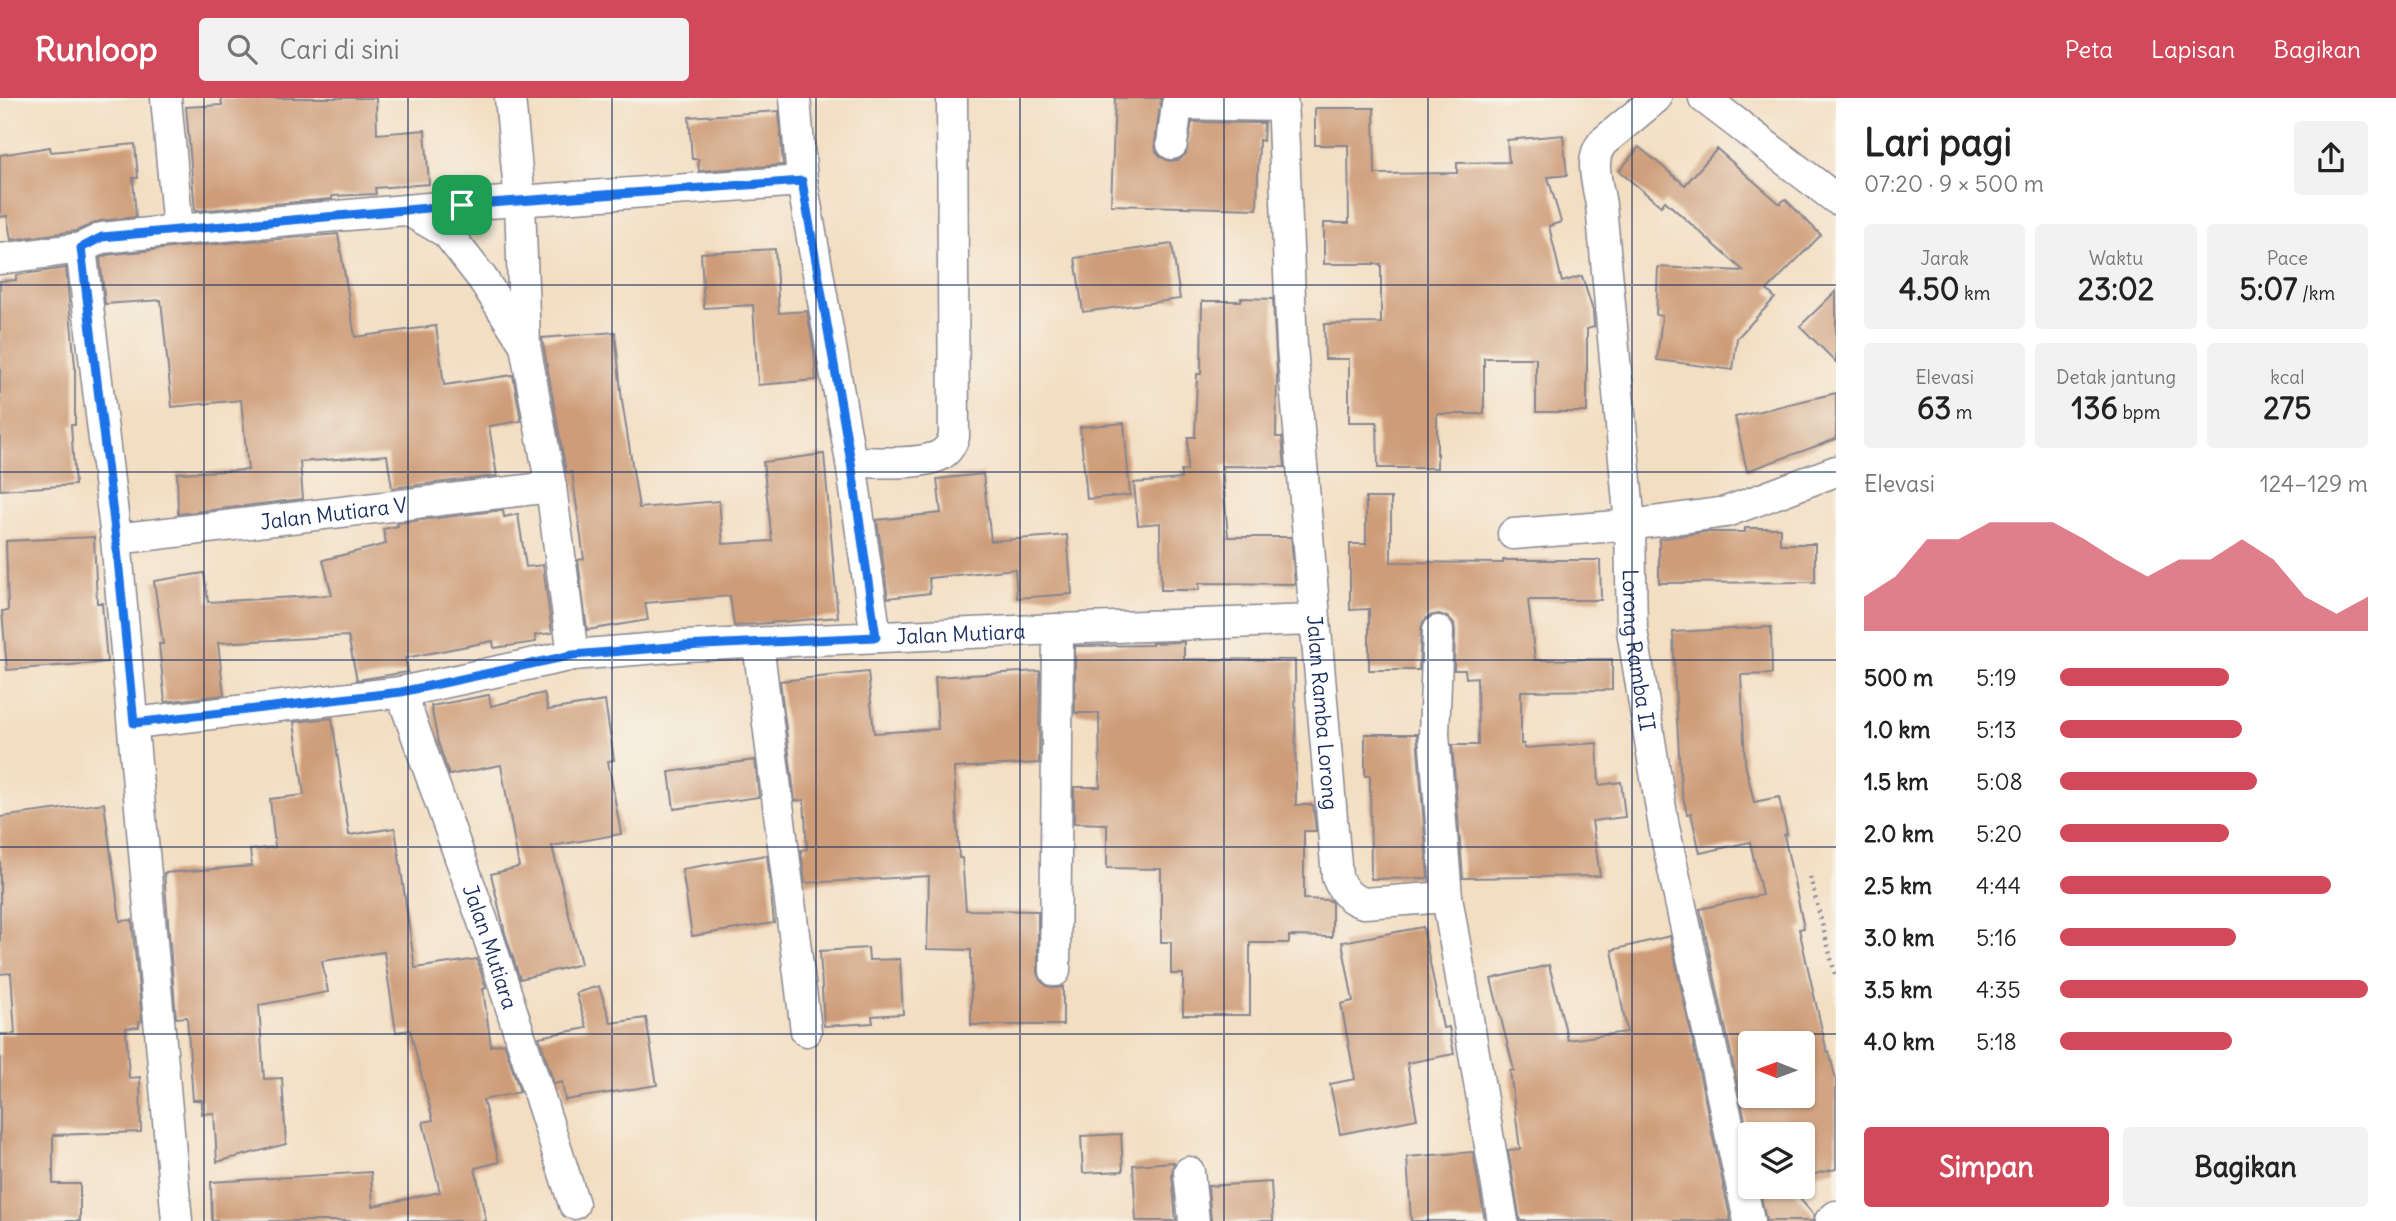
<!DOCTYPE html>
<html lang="id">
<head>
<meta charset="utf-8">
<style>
  body { margin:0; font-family:Delius,sans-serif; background:#f2f2f2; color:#222; height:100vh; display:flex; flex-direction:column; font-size:26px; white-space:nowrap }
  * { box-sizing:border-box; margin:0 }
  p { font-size:23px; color:#767676 }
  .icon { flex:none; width:38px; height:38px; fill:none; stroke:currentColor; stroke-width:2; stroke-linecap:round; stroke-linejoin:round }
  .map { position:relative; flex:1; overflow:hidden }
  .drawer { display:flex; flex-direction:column; background:#fff; width:560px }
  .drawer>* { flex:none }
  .needle { width:46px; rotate:271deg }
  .controls { position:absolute; left:1738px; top:933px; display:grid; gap:14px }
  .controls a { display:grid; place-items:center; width:77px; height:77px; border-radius:7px; background:#fff; box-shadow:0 2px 5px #0004; font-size:35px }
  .pin { position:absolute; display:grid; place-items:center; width:60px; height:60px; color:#fff; margin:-30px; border-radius:14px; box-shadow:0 4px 10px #0006 }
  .round { display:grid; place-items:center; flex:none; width:74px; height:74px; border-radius:7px; background:#f2f2f2 }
  .summary { display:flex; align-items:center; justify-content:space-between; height:119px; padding:0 28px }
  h1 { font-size:38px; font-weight:700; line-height:52px }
  .stats { display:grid; grid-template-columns:repeat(3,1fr); gap:10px; height:119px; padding:7px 28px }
  .stats div { display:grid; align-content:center; border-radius:7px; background:#f2f2f2; text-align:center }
  .stats b { font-size:30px; font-weight:700 }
  .stats small { font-size:19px; font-weight:400 }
  .stats p { font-size:19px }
  .chart { height:196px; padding:14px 28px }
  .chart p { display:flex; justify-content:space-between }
  .chart svg { width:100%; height:126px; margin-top:7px; fill:#d1495b; opacity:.7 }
  .button { display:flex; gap:14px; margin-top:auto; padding:14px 28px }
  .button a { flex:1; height:80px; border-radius:7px; background:#d1495b; color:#fff; font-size:28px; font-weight:700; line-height:80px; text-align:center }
  .button a+a { background:#f2f2f2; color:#222 }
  ul { padding:0 28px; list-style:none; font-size:23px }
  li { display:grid; grid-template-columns:112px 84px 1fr; align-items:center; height:52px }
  li i { height:18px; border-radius:9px; background:#d1495b }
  header { display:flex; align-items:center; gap:42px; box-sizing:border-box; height:98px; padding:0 35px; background:#d1495b; color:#fff }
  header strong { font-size:33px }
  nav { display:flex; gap:38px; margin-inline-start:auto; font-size:24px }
  .search { width:490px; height:63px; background:#f2f2f2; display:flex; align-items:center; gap:18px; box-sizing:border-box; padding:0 24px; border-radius:7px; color:#767676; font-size:26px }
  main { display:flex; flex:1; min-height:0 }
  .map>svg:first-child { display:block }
  .building { fill:#ce9c78; fill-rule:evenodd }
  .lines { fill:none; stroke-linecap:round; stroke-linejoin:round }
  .street-casing { stroke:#878690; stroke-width:33 }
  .path { stroke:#878690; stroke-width:4.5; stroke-dasharray:2 5; stroke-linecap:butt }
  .street { stroke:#fff; stroke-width:30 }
  .route-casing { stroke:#fff; stroke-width:14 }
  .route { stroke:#1a73e8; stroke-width:9 }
  .grid { fill:none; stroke:#1b2f5e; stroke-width:2; stroke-opacity:0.55 }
  .labels { text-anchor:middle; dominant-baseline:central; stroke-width:6; stroke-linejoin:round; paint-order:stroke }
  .street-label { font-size:21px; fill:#1b2f5e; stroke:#f7f3e8 }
</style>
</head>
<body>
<header>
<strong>Runloop</strong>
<div class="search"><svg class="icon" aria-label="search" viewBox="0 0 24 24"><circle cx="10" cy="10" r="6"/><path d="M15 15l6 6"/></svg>Cari di sini</div>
<nav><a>Peta</a><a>Lapisan</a><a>Bagikan</a></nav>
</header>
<main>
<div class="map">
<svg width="1836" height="1123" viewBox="0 0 1836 1123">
  <rect width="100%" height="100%" fill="#f7f3e8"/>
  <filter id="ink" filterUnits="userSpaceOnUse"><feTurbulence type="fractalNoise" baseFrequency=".0143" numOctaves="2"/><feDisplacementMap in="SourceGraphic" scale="14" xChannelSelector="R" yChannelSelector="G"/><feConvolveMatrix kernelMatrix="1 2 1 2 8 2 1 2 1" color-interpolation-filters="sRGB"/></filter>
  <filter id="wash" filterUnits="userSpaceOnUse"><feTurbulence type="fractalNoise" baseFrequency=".00686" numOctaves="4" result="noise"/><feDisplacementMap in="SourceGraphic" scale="28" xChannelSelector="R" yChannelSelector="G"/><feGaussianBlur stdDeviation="1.57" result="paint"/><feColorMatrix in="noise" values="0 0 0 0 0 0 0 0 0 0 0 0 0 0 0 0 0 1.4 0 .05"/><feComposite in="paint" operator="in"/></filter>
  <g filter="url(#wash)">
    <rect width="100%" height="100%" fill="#f3dec2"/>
    <g id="blocks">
      <g class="building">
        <polygon points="221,0 376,0 377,36 425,32 429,86 375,90 376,96 332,98 332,101 195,113 186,9 222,7"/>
        <polygon points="1115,0 1161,0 1155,45 1156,53 1161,59 1169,63 1179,62 1186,56 1192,24 1264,25 1263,43 1259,42 1257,111 1111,107"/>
        <polygon points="1315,10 1374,10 1375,76 1457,75 1457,65 1509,64 1507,42 1563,37 1567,77 1548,79 1561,124 1549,128 1562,184 1582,178 1593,213 1594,229 1587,231 1587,314 1536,314 1536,260 1484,260 1484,316 1437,316 1437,370 1378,370 1377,324 1349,324 1349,261 1325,261 1324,226 1381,225 1381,166 1324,166 1324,125 1349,125 1348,47 1315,47"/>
        <polygon points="779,13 783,67 699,73 698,61 692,61 689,19"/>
        <polygon points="135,46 138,80 133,80 136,119 100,123 76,133 11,142 7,118 0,119 0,57 50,49 51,54"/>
        <polygon points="1639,49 1685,87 1717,51 1780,106 1785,101 1821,137 1767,192 1775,200 1737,240 1733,272 1657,262 1662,218 1656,217 1658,169 1744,173 1665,103 1661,108 1619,73"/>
        <polygon points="338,136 355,239 436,228 444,287 513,277 521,323 489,328 497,378 392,390 387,357 300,364 303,401 178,416 177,375 248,372 241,302 172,309 161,202 105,206 100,160 107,157 180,149"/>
        <polygon points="1172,146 1180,201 1083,214 1075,160"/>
        <polygon points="775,151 779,215 807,213 814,253 816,282 758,287 753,207 704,210 701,155"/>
        <polygon points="66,170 75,268 75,327 71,327 75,387 0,392 0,183 16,182 16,177"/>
        <polygon points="1836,193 1836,264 1800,228"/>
        <polygon points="1241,200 1273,201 1277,277 1276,339 1282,339 1285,369 1222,368 1228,439 1291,439 1295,486 1199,485 1199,492 1161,492 1160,425 1138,427 1134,385 1181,381 1181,373 1187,373 1188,339 1195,339 1197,276 1201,276 1202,203 1241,203"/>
        <polygon points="615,234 622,303 639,410 719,403 723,446 772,443 763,364 824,356 838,519 734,528 730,498 645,505 648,522 587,532 578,462 584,461 572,374 566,374 542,240"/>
        <polygon points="1836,295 1836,341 1747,373 1735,319"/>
        <polygon points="1124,325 1130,397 1087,401 1080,329"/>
        <polygon points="983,376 991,443 1067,437 1072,496 1017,500 1015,471 929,480 930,495 888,500 877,422 941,415 937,381"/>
        <polygon points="1366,400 1391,400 1391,464 1503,465 1503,462 1600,462 1601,502 1528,502 1535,562 1612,561 1612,592 1521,593 1521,646 1524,646 1524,650 1597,645 1599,687 1621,684 1625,719 1592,723 1600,778 1463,780 1452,647 1478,647 1477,579 1466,580 1465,572 1454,572 1455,534 1454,525 1448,519 1439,516 1429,518 1423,524 1421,532 1419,572 1369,572 1369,511 1350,512 1350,446 1366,446"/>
        <polygon points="503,412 504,419 518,416 526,469 543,467 552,535 535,537 536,544 494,550 493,543 405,560 408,574 357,582 348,538 218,545 224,597 165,604 159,546 163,546 154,483 204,475 208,504 332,497 323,462 386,446 383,431 398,428 397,425"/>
        <polygon points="1745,430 1780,430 1780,446 1815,446 1815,484 1659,485 1659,441 1705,434 1745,434"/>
        <polygon points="94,439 97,505 102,505 107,564 7,572 2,513 8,513 6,443"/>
        <path d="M1771 529 1772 576 1741 577 1745 665 1754 704 1779 699 1787 736 1784 737 1804 830 1799 831 1827 954 1829 953 1836 982V1071L1802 1079V1036H1748L1700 811 1762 797 1750 744 1700 755 1691 715 1687 716 1681 690 1675 587 1673 534ZM1750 945H1802V998H1750Z"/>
        <polygon points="1184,544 1184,561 1295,562 1296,707 1313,707 1316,733 1304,733 1304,801 1329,802 1332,805 1332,839 1289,838 1289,845 1250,845 1250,917 1183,917 1183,876 1171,876 1171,844 1161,844 1161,771 1107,770 1107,726 1074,725 1074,689 1100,689 1099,615 1075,615 1075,548 1152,547 1152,545"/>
        <polygon points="1040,573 1039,665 954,670 959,760 962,760 966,812 1038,813 1038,874 1040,882 1047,888 1056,890 1063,889 1063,927 971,927 971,852 927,851 929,778 805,785 801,752 807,751 804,702 795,703 780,583 868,574 874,635 938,631 935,579"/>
        <polygon points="544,595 548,612 605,603 614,662 608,663 621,736 552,748 581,866 520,881 505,835 491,776 519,769 501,667 449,677 438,644 431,608 489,597 491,608"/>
        <polygon points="332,620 349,737 395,730 415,870 477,861 486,890 483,891 491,948 504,945 520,994 483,1002 499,1064 475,1070 486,1123 212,1123 211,1084 371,1074 373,1108 440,1094 423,1024 433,1022 410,932 396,934 384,854 322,863 328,894 259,907 264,981 282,980 286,1046 217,1064 214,1015 202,1016 202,1002 193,1002 187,919 176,920 164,775 252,768 250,752 275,749 270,701 304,697 294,624"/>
        <polygon points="1365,636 1417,636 1428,780 1371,781 1370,678 1365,678"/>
        <polygon points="755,662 759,699 674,711 669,674"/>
        <polygon points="104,705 120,823 132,822 142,923 139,924 139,929 126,930 129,980 140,979 141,1034 53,1037 53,1086 80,1086 80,1123 0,1123 0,936 15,936 11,875 0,876 0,719"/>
        <polygon points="767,757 774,825 692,838 682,771"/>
        <polygon points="1423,829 1443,930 1449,929 1454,956 1407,965 1417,1021 1340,1036 1330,986 1355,981 1341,906 1353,903 1342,844"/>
        <polygon points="1670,838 1731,1123 1520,1123 1508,1052 1520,1051 1510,973 1514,972 1491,881 1549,867 1568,942 1627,934 1612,852"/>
        <polygon points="868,850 869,862 900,861 903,916 872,918 873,925 824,928 820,853"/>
        <polygon points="599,888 611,925 646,920 657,987 565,1002 562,984 554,986 539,939 587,930 576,895"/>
        <polygon points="1121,1036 1123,1073 1083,1075 1081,1038"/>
        <polygon points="1473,1054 1485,1123 1411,1123 1407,1059"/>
        <polygon points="1174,1064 1172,1076 1176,1123 1136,1123 1133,1067"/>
        <polygon points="1271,1084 1273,1123 1211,1123 1208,1088"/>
        <polygon points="1759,1088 1789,1088 1814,1117 1813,1123 1766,1123"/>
      </g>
    </g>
  </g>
  <g filter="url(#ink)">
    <use href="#blocks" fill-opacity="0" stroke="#878690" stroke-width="2"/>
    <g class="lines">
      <defs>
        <g id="street">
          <polyline points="166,0 178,132"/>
          <polyline points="510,0 520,103 525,247 551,389 573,557"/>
          <polyline points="795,0 802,83 851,364 876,539"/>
          <path id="s1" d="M1282 0 1292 249 1337 779C1342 792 1350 802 1364 805L1447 799 1503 1123"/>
          <path id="s2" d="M1656 0 1603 44C1588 61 1598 86 1601 107L1630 427 1632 532 1664 729 1749 1123"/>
          <polyline points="1704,0 1836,101"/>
          <polyline points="1172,46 1177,6 1283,8"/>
          <polyline points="407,112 447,135 482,180 525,247"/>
          <polyline points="81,150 102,140 178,132 462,107 802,83"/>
          <polyline points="0,161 81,150 116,441 177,1123"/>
          <path d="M851 364C874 364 915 367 936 359 945 356 951 348 954 339L952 0"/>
          <polyline points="1513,436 1630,427 1726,414 1836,373"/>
          <path id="s3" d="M116 441 551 389"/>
          <polyline points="1438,533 1434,636 1447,799"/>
          <polyline points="758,545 806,933"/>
          <path id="s4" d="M401 594 488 838 574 1106"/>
          <path id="s5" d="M134 625 401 594 573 557 683 548 1058 531 1315 522"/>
          <polyline points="1055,873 1058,531"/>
          <polyline points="1189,1074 1194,1123"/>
          <polyline points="1830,1123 1836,1118"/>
        </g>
      </defs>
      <use href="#street" class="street-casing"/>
      <polyline class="path" points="1810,779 1836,880"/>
      <use href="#street" class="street"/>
    </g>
  </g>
  <g class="lines" filter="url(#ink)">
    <defs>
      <polygon id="route" points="802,83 851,364 876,539 683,548 573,557 401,594 134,625 116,441 81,150 102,139 178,132 462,107"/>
    </defs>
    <use href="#route" class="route-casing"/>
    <use href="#route" class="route"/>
  </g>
  <path class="grid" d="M204 0V1123M408 0V1123M612 0V1123M816 0V1123M1020 0V1123M1224 0V1123M1428 0V1123M1632 0V1123M0 187H1836M0 374H1836M0 562H1836M0 749H1836M0 936H1836"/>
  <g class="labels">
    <g class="street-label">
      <text stroke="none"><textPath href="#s3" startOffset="219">Jalan Mutiara V</textPath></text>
      <text stroke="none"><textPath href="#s5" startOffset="833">Jalan Mutiara</textPath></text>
      <text stroke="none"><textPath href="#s2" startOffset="581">Lorong Ramba II</textPath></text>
      <text stroke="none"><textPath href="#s1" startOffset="616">Jalan Ramba Lorong</textPath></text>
      <text stroke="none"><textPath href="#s4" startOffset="270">Jalan Mutiara</textPath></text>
    </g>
  </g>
</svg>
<div class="controls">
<a><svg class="needle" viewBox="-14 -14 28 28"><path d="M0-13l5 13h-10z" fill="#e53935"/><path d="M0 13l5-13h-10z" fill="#767676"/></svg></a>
<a><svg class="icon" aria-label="layers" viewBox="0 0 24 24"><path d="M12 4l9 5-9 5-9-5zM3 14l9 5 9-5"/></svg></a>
</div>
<div class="pin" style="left:462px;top:107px;background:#1e9e55"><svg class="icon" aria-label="arrive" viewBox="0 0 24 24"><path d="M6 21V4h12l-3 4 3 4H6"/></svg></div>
</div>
<section class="drawer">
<div class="summary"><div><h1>Lari pagi</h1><p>07:20 · 9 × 500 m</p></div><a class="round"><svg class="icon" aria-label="share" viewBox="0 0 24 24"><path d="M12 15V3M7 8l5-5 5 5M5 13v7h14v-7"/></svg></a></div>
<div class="stats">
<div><p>Jarak</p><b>4.50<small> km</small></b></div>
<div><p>Waktu</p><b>23:02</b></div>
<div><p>Pace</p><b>5:07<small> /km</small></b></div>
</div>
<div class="stats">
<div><p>Elevasi</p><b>63<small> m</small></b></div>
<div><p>Detak jantung</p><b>136<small> bpm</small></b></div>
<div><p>kcal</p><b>275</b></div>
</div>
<div class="chart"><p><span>Elevasi</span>124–129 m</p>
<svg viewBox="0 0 160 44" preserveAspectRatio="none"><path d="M0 44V32L10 25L20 12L30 12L40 6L50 6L60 6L70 12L80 19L90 25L100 19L110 19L120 12L130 19L140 32L150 38L160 32V44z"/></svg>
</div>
<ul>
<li><b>500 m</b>5:19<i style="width:55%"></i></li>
<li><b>1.0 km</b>5:13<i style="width:59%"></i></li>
<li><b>1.5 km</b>5:08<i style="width:64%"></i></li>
<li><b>2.0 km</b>5:20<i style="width:55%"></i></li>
<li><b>2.5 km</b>4:44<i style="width:88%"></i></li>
<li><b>3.0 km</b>5:16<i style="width:57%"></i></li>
<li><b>3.5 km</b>4:35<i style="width:100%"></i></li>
<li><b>4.0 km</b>5:18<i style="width:56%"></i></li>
</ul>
<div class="button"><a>Simpan</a><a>Bagikan</a></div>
</section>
</main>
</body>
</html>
